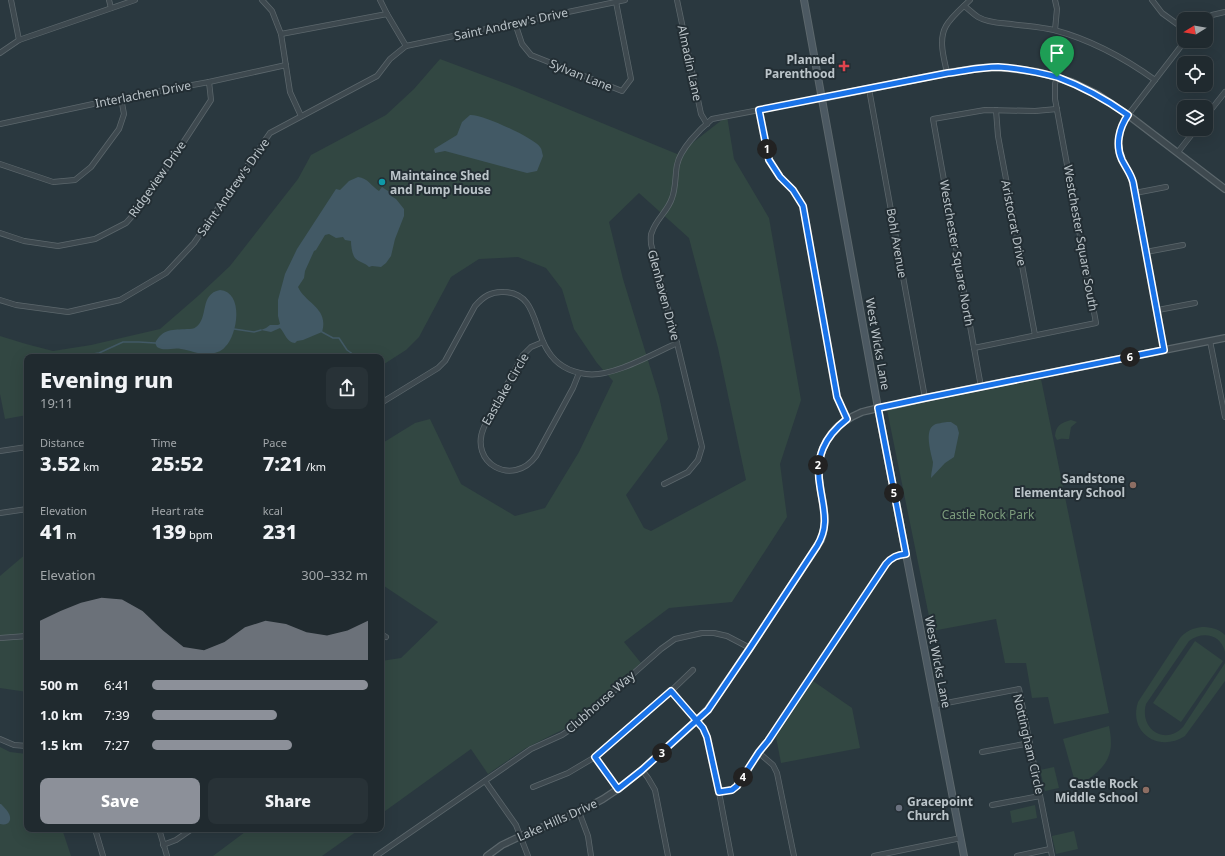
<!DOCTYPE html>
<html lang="en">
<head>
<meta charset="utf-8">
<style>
  body { margin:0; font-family:"Noto Sans",sans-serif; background:#283237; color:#f1f3f6; height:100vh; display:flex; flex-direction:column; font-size:15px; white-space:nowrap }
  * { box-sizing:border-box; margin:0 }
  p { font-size:13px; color:#a2a7aa }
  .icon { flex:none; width:22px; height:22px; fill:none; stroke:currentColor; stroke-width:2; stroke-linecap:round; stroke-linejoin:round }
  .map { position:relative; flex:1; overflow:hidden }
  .details { position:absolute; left:24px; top:354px; width:360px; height:478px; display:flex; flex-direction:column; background:#202a2f; border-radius:8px; box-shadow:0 4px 16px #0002,0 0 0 1px #3d464b }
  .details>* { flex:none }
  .needle { width:26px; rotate:259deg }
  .buttons { position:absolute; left:1177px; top:12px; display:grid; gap:8px }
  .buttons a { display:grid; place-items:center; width:36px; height:36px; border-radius:8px; background:#202a2f; box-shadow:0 4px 16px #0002,0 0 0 1px #3d464b; font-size:20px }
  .pin { position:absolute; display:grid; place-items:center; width:34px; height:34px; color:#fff; margin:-41px -17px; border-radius:50% 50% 50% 0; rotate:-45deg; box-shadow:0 0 4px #0007 }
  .pin .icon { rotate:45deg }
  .km { position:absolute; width:20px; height:20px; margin:-10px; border-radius:50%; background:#222; color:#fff; font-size:11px; line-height:20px; text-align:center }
  .round { display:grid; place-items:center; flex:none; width:42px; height:42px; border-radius:8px; background:#283237 }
  .head { display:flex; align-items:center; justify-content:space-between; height:68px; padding:0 16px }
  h1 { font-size:22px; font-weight:800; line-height:30px }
  .figures { display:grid; grid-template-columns:repeat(3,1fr); gap:6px; height:68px; padding:4px 16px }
  .figures div { display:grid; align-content:center }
  .figures b { font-size:20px; font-weight:800 }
  .figures small { font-size:11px; font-weight:400 }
  .figures p { font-size:11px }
  .chart { height:112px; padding:8px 16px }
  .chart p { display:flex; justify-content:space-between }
  .chart svg { width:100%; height:72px; margin-top:4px; fill:#8c9099; opacity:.7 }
  .primary-button { display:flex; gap:8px; margin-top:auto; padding:8px 16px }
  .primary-button a { flex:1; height:46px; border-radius:8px; background:#8c9099; color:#fff; font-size:16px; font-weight:800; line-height:46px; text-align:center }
  .primary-button a+a { background:#283237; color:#f1f3f6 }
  ul { padding:0 16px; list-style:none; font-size:13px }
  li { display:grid; grid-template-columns:64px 48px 1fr; align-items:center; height:30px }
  li i { height:10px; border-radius:5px; background:#8c9099 }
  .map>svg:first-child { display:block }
  .green { fill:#324742; fill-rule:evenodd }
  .water { fill:#425965 }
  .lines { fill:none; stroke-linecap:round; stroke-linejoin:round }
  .stream { stroke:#425965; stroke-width:1.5 }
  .minor-casing { stroke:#5c676c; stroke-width:6 }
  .tertiary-casing { stroke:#5c676c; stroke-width:8 }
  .secondary-casing { stroke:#5c676c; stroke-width:8 }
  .minor { stroke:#3e494f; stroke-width:4.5 }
  .tertiary { stroke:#3e494f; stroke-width:5.5 }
  .secondary { stroke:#4c5962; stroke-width:6 }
  .route-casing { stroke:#fff; stroke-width:8 }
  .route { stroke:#1a73e8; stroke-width:5 }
  .health-dot { fill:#e0444e; stroke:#232e34; stroke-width:1.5 }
  .culture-dot { fill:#0f9aa8; stroke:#232e34; stroke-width:1.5 }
  .education-dot { fill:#8d6e63; stroke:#232e34; stroke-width:1.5 }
  .worship-dot { fill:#6b7280; stroke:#232e34; stroke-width:1.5 }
  .labels { text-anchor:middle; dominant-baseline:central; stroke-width:4; stroke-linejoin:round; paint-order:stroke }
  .street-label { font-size:12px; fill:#bbc4c9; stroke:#232e34 }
  .poi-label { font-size:12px; font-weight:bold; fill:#bbc4c9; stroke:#232e34; text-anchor:end }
  .park-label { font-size:12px; fill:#7c9c7c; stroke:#232e34 }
</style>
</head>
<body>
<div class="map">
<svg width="1225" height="856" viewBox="0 0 1225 856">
  <rect width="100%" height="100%" fill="#2a383f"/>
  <g class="green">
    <path d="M440 59 517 88 677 154 682 151 727 116 734 159 769 218 801 400 780 464 787 517 732 602 669 608 624 642 641 663 566 728 526 748 488 774 471 749 381 814V661L401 658 438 622 381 584V444L415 423 430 419 461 484 515 516 545 508 579 452 613 381 597 363 574 329 562 289 546 268 518 257 479 259 451 277 419 337 406 350 381 366V357H27V415L5 419 0 394V336L26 344 53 351 91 345 160 329 198 296 230 266 298 179 311 155 386 115 414 89ZM639 193 689 238 718 348 746 480 651 531 644 528 626 495 668 439 659 396 623 279 609 222Z"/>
    <polygon points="1041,379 1109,713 1054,724 1048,697 1032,698 1026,663 1005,663 996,619 932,631 887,410"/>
    <path d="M1071 420 1077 422 1071 427 1069 439C1065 439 1061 438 1057 440L1055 436C1056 425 1061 423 1071 420Z"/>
    <polygon points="27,553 27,692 0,688 0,576"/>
    <path d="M1202 627C1211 627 1219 629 1225 635V652C1221 634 1202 631 1189 641L1146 704C1139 729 1165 746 1183 727L1225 663V681L1185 736C1159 753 1128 733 1138 702L1180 638C1186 631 1193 628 1202 627Z"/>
    <polygon points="1195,641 1223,661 1181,722 1153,703"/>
    <polygon points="813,681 852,708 860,748 781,763 776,737"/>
    <path d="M1109 726C1113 746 1112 760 1095 774 1093 776 1090 778 1087 780 1084 781 1079 782 1075 782L1063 739Z"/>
    <polygon points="0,747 10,752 27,754 27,829 62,829 71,856 0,856"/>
    <polygon points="1054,767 1059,788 1045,791 1040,770"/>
    <polygon points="1035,805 1037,818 1012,823 1010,811"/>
    <polygon points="249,829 360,829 322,856 213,856"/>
    <polygon points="1074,831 1078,849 1056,854 1052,836"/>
  </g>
  <g class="water">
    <path d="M470 115C482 114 534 138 540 147 542 149 542 153 543 156L537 171 527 173 445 151 435 153 434 149 457 135 462 122Z"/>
    <path d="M358 177C368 178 371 186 379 191L382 187 391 193V196L396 199 404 209V216L395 239 391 256 386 263 381 267 372 266 369 267C366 263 358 262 355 258 352 254 351 246 351 241L345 240 343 237 336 238 329 234 325 235 316 250 314 251 305 271 304 278 298 287C306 304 329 308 322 332L303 340 297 341 295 343C287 343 285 333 280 328L271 332 261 330 266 328 270 325H278L280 324 278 316V300L285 274 297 249 336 189 340 190 349 181Z"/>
    <path d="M220 290C244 292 238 335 225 347 221 352 215 353 208 354 200 355 190 350 181 349 173 347 164 352 157 347L155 343C163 328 173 330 187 329 190 329 194 329 196 327 209 318 199 294 220 290Z"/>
    <path d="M947 422H951L957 426 959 433 954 457 945 463 931 478C931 472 933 467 933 462 931 453 924 430 934 425 937 423 943 423 947 422Z"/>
    <path d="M0 804H1C3 806 6 809 8 812 13 820 9 826 0 824Z"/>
  </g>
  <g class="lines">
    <g class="stream">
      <polyline points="234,329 254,332 261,330"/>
      <polyline points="322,332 333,338 339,338 347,350 357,357"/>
      <polyline points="61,357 68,354 75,354 80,356 99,353 123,342 139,342 155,343"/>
    </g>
    <defs>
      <g id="minor">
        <polyline points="11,0 19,40"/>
        <polyline points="109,0 111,8"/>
        <polyline points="262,0 272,11 281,34 290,92 301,116"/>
        <polyline points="380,0 387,14"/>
        <polyline points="677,0 701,114 707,124"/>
        <polyline points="1152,0 1162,13 1184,29"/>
        <path d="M964 6C969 9 973 14 978 17 988 23 1001 23 1011 24 1025 26 1040 27 1054 30 1092 40 1123 57 1155 80"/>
        <polyline points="1206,19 1212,15 1225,12"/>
        <polyline points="515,23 522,44 531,55 622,91 631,79 616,2"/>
        <polyline points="1055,30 1057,9 1055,0"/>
        <polyline points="281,34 387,14 406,46"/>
        <polyline points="0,53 19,40 135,0"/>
        <path d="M947 73C944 58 938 40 946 26 951 17 963 7 970 0"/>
        <polyline points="869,89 925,398"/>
        <polyline points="759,110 769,160 780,177 793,190 803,206 837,397 847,419"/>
        <polyline points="996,110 998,136 1035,335"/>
        <polyline points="1206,116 1225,92"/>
        <polyline points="0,124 121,98 209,82 286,65"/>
        <polyline points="1178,152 1196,129"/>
        <polyline points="0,164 53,182 75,180 91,167 119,129 124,114 121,98"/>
        <polyline points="1135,193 1166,187"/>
        <polyline points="0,233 24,241 58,246 95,239 126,223 143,204 211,100 209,82"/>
        <polyline points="1146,252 1183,245"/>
        <polyline points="0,300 16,305 68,312 120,300 166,273 194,243 270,133 377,76 390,59 406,46 625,0"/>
        <polyline points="1158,310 1195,303"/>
        <polyline points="1210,341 1225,417"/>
        <path d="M543 342 531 347 523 355 484 427C468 463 513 488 536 456L573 388 579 373"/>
        <polyline points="974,348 1096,323 1055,99 1055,84 1057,77"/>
        <path d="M1164 350 1133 182C1131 174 1126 168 1122 160 1115 145 1119 128 1128 115L1185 41"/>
        <polyline points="981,387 933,119 985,110 1035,111 1057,109"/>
        <path d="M381 403 438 368 445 361 475 306C483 297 491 291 504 292 537 293 533 329 548 351 556 364 570 372 586 374 611 378 653 354 677 343"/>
        <polyline points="0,451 27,447"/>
        <path d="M664 484 688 472 698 460 702 447 677 343 651 244C651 240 650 235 652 232 656 219 668 211 672 198 676 188 675 175 677 165 680 149 700 129 712 119L822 98"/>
        <polyline points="0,513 27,509"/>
        <polyline points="381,634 386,637"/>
        <polyline points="0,638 27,636"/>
        <polyline points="671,691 703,728 707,737 719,792 731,856"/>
        <polyline points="936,705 1019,689 1052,856"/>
        <polyline points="0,739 14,745 27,746"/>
        <polyline points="982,752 1030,743"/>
        <polyline points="759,753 773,765 777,773 794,856"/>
        <polyline points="595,757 618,789"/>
        <polyline points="642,770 648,778 655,790 668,856"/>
        <polyline points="485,781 516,825 528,856"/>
        <polyline points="533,787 568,773 595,757 671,691 693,670"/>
        <path d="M719 792 733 789 737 785 759 753 768 741 886 564C892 557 897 555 906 554"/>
        <polyline points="992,805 1040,796"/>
        <polyline points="579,812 588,836 591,856"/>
        <polyline points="95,829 103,856"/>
        <polyline points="159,829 167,856"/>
        <polyline points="163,845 176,840 192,829"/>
        <polyline points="376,856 531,749 562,735 571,729 661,649 675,639 702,633 714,633 727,636 750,648"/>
        <polyline points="874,856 961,838"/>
        <polyline points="1017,856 1050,849"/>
      </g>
      <g id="tertiary">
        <polyline points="822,98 947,73 979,68 997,67 1038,72 1072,82 1097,94 1128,115 1225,189"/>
        <path d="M487 856 502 845 521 836 579 812 603 799 618 789 642 770 696 721 708 709 750 648 821 540C835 503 802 474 831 434 839 423 850 417 862 412 873 409 884 407 895 405 924 398 954 392 984 386 1064 370 1145 354 1225 338"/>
      </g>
      <polyline id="secondary" points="804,0 878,408 964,856"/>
    </defs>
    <use href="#minor" class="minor-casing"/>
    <use href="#tertiary" class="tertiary-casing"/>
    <use href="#secondary" class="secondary-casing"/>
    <use href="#minor" class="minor"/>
    <use href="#tertiary" class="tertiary"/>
    <use href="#secondary" class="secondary"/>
  </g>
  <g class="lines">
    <defs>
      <path id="route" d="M1057 77C1038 72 1018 68 998 67 981 67 964 71 948 73L759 110 769 160 780 177 793 190 803 206 837 397 847 419C824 437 815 457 820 486 823 508 830 525 817 546L750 648 708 710 642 770 618 789 595 757 671 691 703 728 707 737 719 792 732 790 737 786 759 752 768 741 886 564C892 557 897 555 906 554L878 408 925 398 1164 350 1133 182C1131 174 1126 168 1122 160 1115 145 1119 128 1128 115 1104 98 1084 87 1057 77"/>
    </defs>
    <use href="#route" class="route-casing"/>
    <use href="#route" class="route"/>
  </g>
  <path class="health-dot" d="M842 60h4v4h4v4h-4v4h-4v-4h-4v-4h4z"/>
  <circle class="culture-dot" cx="382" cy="182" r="4"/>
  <g class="education-dot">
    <circle cx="1133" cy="485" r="4"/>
    <circle cx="1146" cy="790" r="4"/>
  </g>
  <circle class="worship-dot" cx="899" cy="808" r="4"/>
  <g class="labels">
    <g class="street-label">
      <text transform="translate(511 24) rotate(-12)">Saint Andrew's Drive</text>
      <text transform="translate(690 63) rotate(78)">Almadin Lane</text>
      <text transform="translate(581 75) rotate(22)">Sylvan Lane</text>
      <text transform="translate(143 94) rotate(-11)">Interlachen Drive</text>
      <text transform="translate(157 179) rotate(-55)">Ridgeview Drive</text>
      <text transform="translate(233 187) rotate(-55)">Saint Andrew's Drive</text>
      <text transform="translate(1014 223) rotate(79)">Aristocrat Drive</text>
      <text transform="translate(1081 238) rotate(80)">Westchester Square South</text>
      <text transform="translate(897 243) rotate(80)">Bohl Avenue</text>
      <text transform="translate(957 253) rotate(80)">Westchester Square North</text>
      <text transform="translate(664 295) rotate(75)">Glenhaven Drive</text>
      <text transform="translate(878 344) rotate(80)">West Wicks Lane</text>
      <text transform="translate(505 389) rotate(-60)">Eastlake Circle</text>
      <text transform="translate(938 662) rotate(79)">West Wicks Lane</text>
      <text transform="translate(600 702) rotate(-41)">Clubhouse Way</text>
      <text transform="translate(1029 744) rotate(77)">Nottingham Circle</text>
      <text transform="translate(557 820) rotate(-24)">Lake Hills Drive</text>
    </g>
    <g class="poi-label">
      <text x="835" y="59">Planned<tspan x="835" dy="14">Parenthood</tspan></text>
      <text x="390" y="175" text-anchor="start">Maintaince Shed<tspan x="390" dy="14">and Pump House</tspan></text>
      <text x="1125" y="478">Sandstone<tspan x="1125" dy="14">Elementary School</tspan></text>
      <text x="1138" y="783">Castle Rock<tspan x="1138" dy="14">Middle School</tspan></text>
      <text x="907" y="801" text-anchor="start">Gracepoint<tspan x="907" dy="14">Church</tspan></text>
    </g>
    <g class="park-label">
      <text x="988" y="514">Castle Rock Park</text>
    </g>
  </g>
</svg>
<div class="buttons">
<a><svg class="needle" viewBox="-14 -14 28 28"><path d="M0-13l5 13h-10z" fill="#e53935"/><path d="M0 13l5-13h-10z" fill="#a2a7aa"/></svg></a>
<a><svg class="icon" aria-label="locate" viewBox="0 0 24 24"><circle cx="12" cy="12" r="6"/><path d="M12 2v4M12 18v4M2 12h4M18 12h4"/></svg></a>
<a><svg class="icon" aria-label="layers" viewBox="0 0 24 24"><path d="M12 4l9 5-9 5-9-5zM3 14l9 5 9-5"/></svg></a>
</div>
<div class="pin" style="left:1057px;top:77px;background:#1e9e55"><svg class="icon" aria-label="arrive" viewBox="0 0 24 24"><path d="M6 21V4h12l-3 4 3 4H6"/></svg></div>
<b class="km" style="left:767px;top:149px">1</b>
<b class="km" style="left:818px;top:465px">2</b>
<b class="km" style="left:662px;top:753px">3</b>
<b class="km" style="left:743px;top:777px">4</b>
<b class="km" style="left:894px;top:493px">5</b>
<b class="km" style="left:1130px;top:357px">6</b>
<section class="details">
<div class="head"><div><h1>Evening run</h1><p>19:11</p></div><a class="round"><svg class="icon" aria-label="share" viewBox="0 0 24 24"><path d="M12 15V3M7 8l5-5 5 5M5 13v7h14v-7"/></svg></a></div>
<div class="figures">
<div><p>Distance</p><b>3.52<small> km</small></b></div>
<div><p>Time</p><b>25:52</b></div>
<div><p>Pace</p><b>7:21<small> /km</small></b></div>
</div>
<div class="figures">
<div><p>Elevation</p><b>41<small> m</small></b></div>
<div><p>Heart rate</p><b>139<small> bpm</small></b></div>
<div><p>kcal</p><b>231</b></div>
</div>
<div class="chart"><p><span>Elevation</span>300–332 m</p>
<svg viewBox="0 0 160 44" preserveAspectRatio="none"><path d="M0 44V20L10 14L20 9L30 6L40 7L50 14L60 26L70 36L80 38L90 33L100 24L110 20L120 22L130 27L140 29L150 26L160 20V44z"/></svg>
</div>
<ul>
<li><b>500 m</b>6:41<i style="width:100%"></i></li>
<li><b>1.0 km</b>7:39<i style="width:58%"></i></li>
<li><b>1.5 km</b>7:27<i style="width:65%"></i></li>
</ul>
<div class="primary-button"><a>Save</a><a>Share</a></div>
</section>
</div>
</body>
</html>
